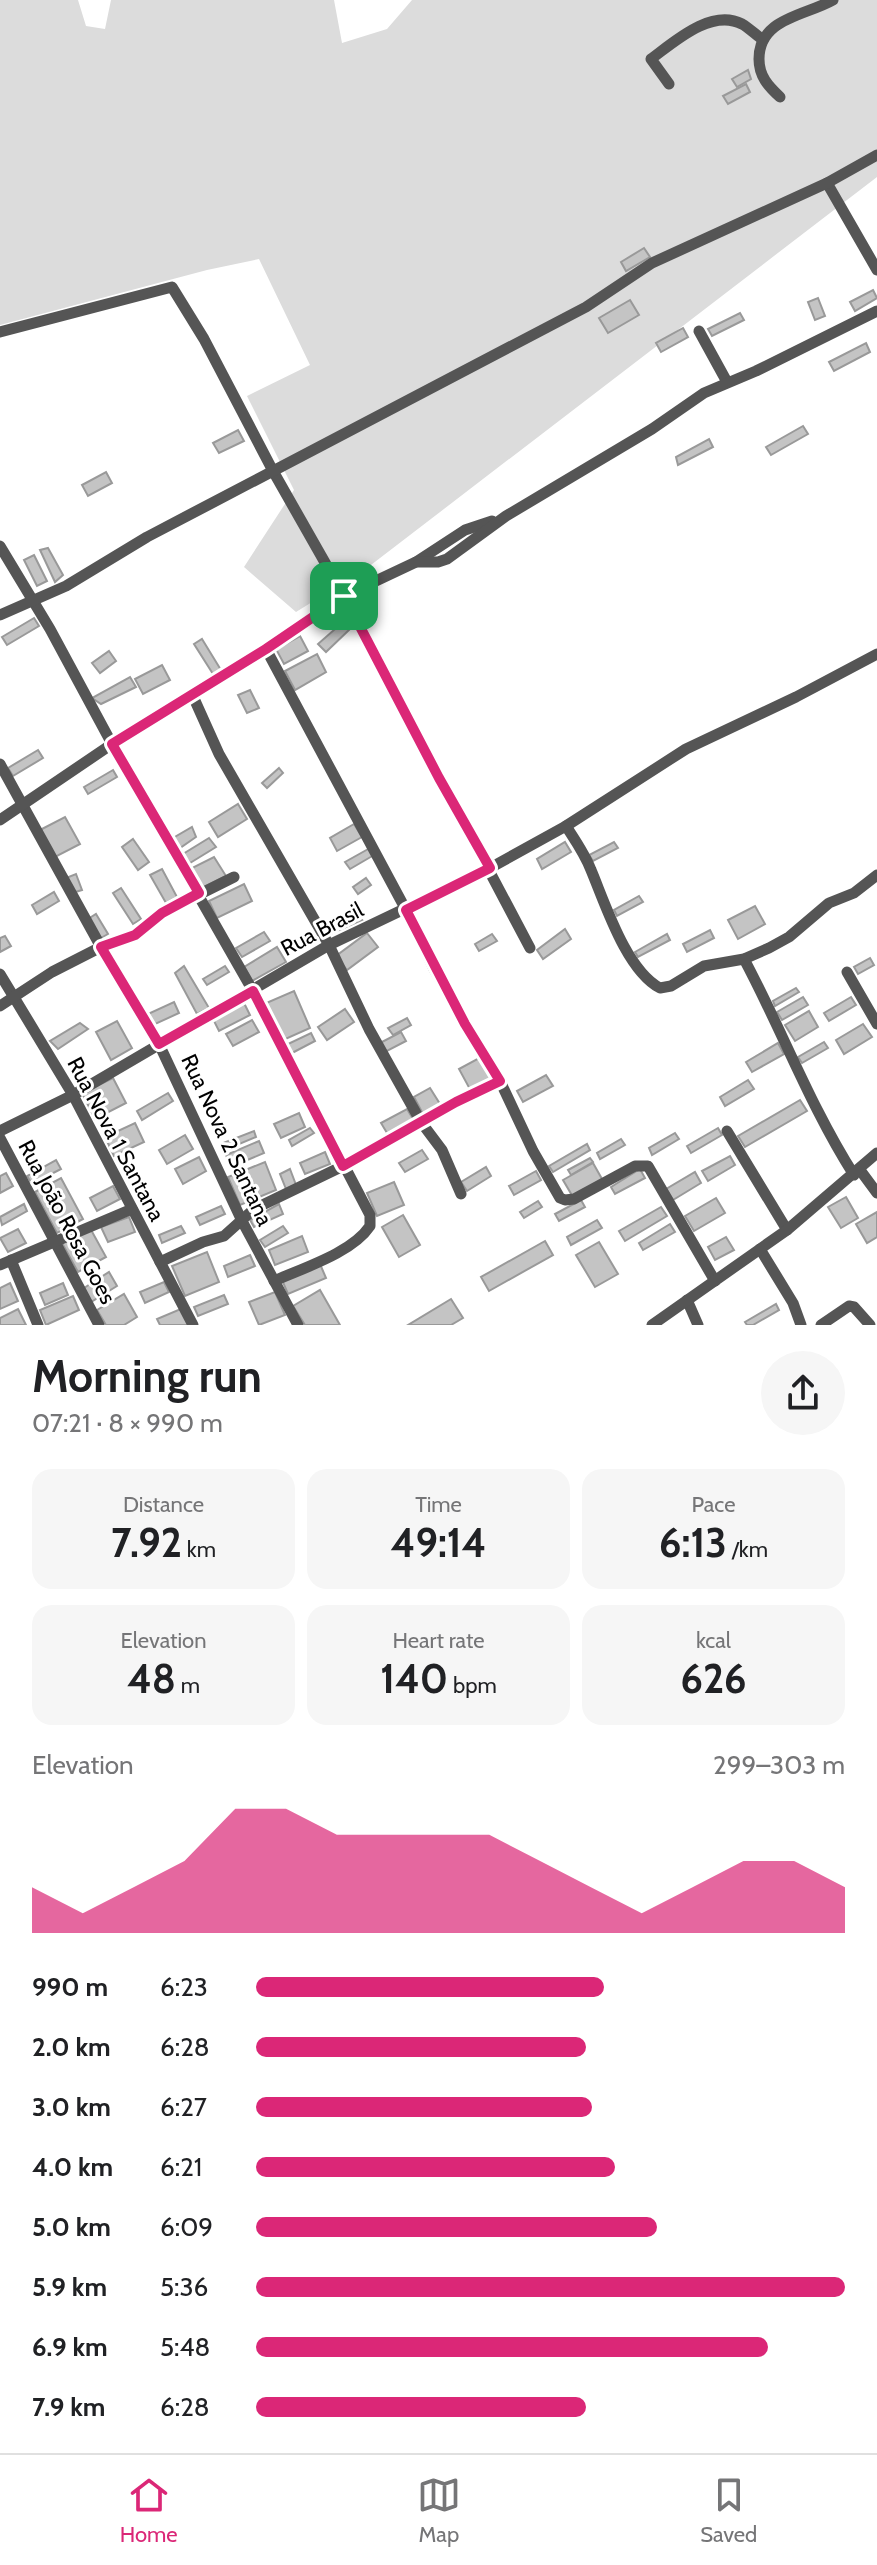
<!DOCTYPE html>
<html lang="en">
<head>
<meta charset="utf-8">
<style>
  body { margin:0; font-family:Cabin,sans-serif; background:#f6f6f6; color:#202124; height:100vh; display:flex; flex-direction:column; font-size:30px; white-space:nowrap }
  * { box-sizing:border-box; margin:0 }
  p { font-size:26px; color:#757577 }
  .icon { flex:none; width:44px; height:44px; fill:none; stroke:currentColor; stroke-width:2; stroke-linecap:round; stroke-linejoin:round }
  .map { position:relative; height:1325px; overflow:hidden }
  .drawer { display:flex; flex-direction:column; background:#fff; flex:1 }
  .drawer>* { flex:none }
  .pin { position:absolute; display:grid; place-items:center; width:68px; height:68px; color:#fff; margin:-34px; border-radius:16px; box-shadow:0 4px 12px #0006 }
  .round { display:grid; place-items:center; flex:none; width:84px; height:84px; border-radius:42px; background:#f6f6f6 }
  .summary { display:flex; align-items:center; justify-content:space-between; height:136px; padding:0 32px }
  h1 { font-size:44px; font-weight:800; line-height:60px }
  .stats { display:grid; grid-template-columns:repeat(3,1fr); gap:12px; height:136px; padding:8px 32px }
  .stats div { display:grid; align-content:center; border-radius:20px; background:#f6f6f6; text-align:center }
  .stats b { font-size:40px; font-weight:800 }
  .stats small { font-size:22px; font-weight:400 }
  .stats p { font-size:22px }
  .chart { height:224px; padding:16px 32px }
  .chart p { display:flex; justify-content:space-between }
  .chart svg { width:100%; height:144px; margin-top:8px; fill:#db2777; opacity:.7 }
  ul { padding:0 32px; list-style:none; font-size:26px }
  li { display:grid; grid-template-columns:128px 96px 1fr; align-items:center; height:60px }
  li i { height:20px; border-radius:10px; background:#db2777 }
  .menu { display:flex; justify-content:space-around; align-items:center; height:112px; border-top:2px solid #e0e0e0; background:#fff; font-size:22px; color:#757577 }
  .menu a { display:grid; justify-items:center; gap:4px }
  .menu .active { color:#db2777 }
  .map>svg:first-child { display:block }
  .green { fill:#dcdcdc }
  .building { fill:#c4c4c4; stroke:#999; stroke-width:2 }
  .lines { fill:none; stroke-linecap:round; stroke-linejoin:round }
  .street { stroke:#555; stroke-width:11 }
  .route-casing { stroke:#fff; stroke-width:16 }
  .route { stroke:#db2777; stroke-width:10 }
  .labels { text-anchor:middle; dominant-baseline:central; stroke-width:6; stroke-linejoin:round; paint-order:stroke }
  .street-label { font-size:22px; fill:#000; stroke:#fff }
</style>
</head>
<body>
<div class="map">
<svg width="877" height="1325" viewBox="0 0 877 1325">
  <rect width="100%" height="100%" fill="#fff"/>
  <polygon class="green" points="0,0 78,0 86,26 105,29 111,0 334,0 342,43 387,29 412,0 877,0 877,177 367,568 296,612 244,567 294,490 247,396 310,365 259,259 207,270 0,325"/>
  <g class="building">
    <polygon points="748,70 751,79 737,87 732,79"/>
    <polygon points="746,84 750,92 728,104 723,96"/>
    <polygon points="644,248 650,257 626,271 621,262"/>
    <polygon points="873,290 877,298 855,311 850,302"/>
    <polygon points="818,298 825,316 815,320 808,302"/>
    <polygon points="630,300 639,315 608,333 599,318"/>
    <polygon points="740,313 744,320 712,336 708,329"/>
    <polygon points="683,328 688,337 661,352 656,343"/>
    <polygon points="866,343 870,352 834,371 829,362"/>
    <polygon points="803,426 808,434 771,455 766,447"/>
    <polygon points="238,430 244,441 219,453 213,443"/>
    <polygon points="709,439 713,447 678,465 676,457"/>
    <polygon points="106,472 112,483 88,496 82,485"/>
    <polygon points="48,548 63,575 55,582 40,550"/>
    <polygon points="34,555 47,581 37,586 24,560"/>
    <polygon points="34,618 39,626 7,645 2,637"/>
    <polygon points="343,622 350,629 326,652 318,644"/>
    <polygon points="300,636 308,651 284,664 276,649"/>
    <polygon points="202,639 221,670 213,674 194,644"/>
    <polygon points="109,651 116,661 100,673 92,663"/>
    <polygon points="317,654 326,672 295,690 285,671"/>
    <polygon points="162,665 170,680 143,694 135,679"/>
    <polygon points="130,677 136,687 101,704 92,698"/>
    <polygon points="250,690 259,708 247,713 238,695"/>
    <polygon points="38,750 43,758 13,776 8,768"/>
    <polygon points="279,768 283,773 267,788 262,783"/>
    <polygon points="113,770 117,777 88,794 84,787"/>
    <polygon points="238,804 247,819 218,837 209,822"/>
    <polygon points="65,817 80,844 55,857 40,830"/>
    <polygon points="354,824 362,837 337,851 330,838"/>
    <polygon points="192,827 196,837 180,848 173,838"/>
    <polygon points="209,838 216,847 190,863 183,854"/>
    <polygon points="133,839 149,862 138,870 122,847"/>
    <polygon points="565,842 571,852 542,869 537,859"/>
    <polygon points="614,842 618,848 593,861 589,855"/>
    <polygon points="370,848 374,855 350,869 345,862"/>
    <polygon points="214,857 226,876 204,887 190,869"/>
    <polygon points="162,869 177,897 166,903 150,875"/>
    <polygon points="76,874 82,890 72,893 66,878"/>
    <polygon points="366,878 371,885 358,894 353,887"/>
    <polygon points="244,884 252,901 217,918 209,901"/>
    <polygon points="121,888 141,919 133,924 113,893"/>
    <polygon points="54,892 59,901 37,914 32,905"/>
    <polygon points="639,896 643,902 617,916 614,910"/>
    <polygon points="755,906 765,924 738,939 728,920"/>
    <polygon points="355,913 362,920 328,935 323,929"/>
    <polygon points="96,914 108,934 99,939 88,919"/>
    <polygon points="565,929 571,939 543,959 537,950"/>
    <polygon points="710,930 714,938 687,952 683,944"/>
    <polygon points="264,932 270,941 242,957 236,948"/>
    <polygon points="367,933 378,947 347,970 336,956"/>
    <polygon points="492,934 497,941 479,951 475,944"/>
    <polygon points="667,934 670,940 638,957 635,952"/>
    <polygon points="5,936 11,946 0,952 0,938"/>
    <polygon points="277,947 286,962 252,981 244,967"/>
    <polygon points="870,958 874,965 858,974 854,967"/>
    <polygon points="184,966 209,1008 197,1014 175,973"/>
    <polygon points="225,966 229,972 207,985 203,979"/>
    <polygon points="796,988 799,992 775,1006 773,1001"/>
    <polygon points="294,991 310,1028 281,1041 264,1004"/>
    <polygon points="803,997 808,1005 782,1020 777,1012"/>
    <polygon points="851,997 856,1005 829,1021 824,1013"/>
    <polygon points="174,1002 179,1013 153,1025 148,1014"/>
    <polygon points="244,1003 250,1015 219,1031 213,1019"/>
    <polygon points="345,1009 354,1022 327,1040 318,1027"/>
    <polygon points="809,1011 818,1027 795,1041 785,1025"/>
    <polygon points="407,1018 411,1025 393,1035 388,1028"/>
    <polygon points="252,1020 259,1032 233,1046 226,1034"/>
    <polygon points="117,1021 132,1048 111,1060 96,1032"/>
    <polygon points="80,1023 88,1029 58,1049 50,1041"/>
    <polygon points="863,1024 872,1037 844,1054 836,1040"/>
    <polygon points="401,1032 406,1041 385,1052 380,1043"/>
    <polygon points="311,1033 315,1041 292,1053 288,1044"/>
    <polygon points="824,1042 828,1048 802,1063 798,1057"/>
    <polygon points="778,1043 784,1054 752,1072 746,1062"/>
    <polygon points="481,1057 494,1081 472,1093 459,1069"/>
    <polygon points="546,1075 553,1086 523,1102 517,1091"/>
    <polygon points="113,1078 126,1103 95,1119 82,1093"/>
    <polygon points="748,1080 754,1089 725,1106 720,1097"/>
    <polygon points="430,1088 440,1104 423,1114 414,1097"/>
    <polygon points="168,1093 173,1101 142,1120 137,1111"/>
    <polygon points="800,1100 807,1111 745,1147 738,1136"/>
    <polygon points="407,1109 413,1119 387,1133 381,1123"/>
    <polygon points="299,1113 305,1127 281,1138 274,1124"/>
    <polygon points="135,1123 144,1142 114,1156 105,1137"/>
    <polygon points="310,1128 314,1133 292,1146 289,1140"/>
    <polygon points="718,1128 722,1135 691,1153 687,1146"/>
    <polygon points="254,1131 256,1137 225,1150 223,1143"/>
    <polygon points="675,1133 679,1139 652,1155 649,1148"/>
    <polygon points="185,1135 193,1149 167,1164 159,1150"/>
    <polygon points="621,1139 625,1145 600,1159 597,1153"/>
    <polygon points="259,1141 264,1153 231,1167 226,1155"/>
    <polygon points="587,1144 590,1150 553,1172 549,1166"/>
    <polygon points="422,1150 428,1159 405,1172 399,1163"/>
    <polygon points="325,1152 330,1164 305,1174 300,1163"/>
    <polygon points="730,1156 735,1165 708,1181 702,1171"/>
    <polygon points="199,1157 206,1171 183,1184 175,1169"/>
    <polygon points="590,1158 593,1162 571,1175 568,1170"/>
    <polygon points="56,1160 61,1169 32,1184 27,1176"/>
    <polygon points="265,1162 276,1190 240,1205 228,1177"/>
    <polygon points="593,1163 602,1179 573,1197 563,1180"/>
    <polygon points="486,1167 491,1176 467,1191 461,1182"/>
    <polygon points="290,1169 296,1185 286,1189 280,1174"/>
    <polygon points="640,1169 645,1178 615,1194 611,1187"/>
    <polygon points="536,1171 541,1180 514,1195 509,1186"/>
    <polygon points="695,1172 701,1183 673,1200 666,1189"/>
    <polygon points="6,1173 13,1186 0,1193 0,1176"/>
    <polygon points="61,1178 83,1219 57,1233 35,1192"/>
    <polygon points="394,1182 404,1205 377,1216 367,1193"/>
    <polygon points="113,1186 120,1199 97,1211 90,1198"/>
    <polygon points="846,1197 858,1218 841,1228 828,1207"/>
    <polygon points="716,1198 725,1213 694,1231 685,1216"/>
    <polygon points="581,1200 585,1207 559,1221 555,1214"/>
    <polygon points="538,1201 542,1207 524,1218 520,1212"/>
    <polygon points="24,1204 27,1211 2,1225 0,1217"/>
    <polygon points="279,1204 283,1214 254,1227 250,1220"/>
    <polygon points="221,1206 225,1214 200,1225 196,1217"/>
    <polygon points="661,1207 667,1216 625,1241 619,1231"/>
    <polygon points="877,1212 877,1237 867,1243 856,1224"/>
    <polygon points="403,1215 420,1245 399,1257 382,1227"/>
    <polygon points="129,1217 135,1232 108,1242 101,1227"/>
    <polygon points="597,1220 602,1228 571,1245 567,1237"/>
    <polygon points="670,1224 675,1232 643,1250 639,1243"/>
    <polygon points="181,1226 185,1233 162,1243 159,1235"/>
    <polygon points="283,1226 288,1233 265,1247 260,1240"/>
    <polygon points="90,1228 106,1257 78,1272 62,1243"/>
    <polygon points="18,1229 26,1243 8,1252 0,1238"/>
    <polygon points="302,1236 308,1252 275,1265 269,1250"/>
    <polygon points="726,1237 734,1250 715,1260 708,1247"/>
    <polygon points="545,1241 553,1255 489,1291 481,1277"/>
    <polygon points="599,1242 618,1274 595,1287 576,1255"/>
    <polygon points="207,1252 219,1282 185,1296 172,1266"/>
    <polygon points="250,1255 255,1266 228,1277 224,1266"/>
    <polygon points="320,1264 326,1278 288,1294 282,1280"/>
    <polygon points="109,1272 117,1286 91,1302 84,1288"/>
    <polygon points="164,1282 169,1292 145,1303 140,1292"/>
    <polygon points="10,1283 18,1301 0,1309 0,1288"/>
    <polygon points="63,1283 68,1295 45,1305 40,1293"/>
    <polygon points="320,1290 340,1325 305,1325 293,1306"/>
    <polygon points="275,1292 285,1315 259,1325 249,1302"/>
    <polygon points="124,1294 137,1317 124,1325 106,1325 97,1310"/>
    <polygon points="224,1295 228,1304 198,1316 194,1307"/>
    <polygon points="73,1296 79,1310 46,1325 40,1310"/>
    <polygon points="451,1299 463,1318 451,1325 408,1325"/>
    <polygon points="776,1304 779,1310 753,1325 747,1325 745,1322"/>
    <polygon points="183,1308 190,1325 160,1325 157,1319"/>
    <polygon points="18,1309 26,1325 0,1325 0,1318"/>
  </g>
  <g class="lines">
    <g class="street">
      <path d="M669 84 651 59C674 42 711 8 742 24 749 28 756 35 763 40"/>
      <path d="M780 97C768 86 759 76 759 59 759 18 805 16 833 0"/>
      <polyline points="827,183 877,270"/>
      <polyline points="699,331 727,382"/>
      <polyline points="0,332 172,287 204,339 273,471 344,596 530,948"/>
      <path d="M0 546 50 629 112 744 253 991 370 1215V1226C352 1253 303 1268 274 1281"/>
      <polyline points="416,562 465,530 492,521"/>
      <polyline points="0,615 66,586 147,537 586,307 652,263 827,183 877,155"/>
      <polyline points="266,649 406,910 433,967 465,1024 500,1081 533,1151 560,1198 565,1200 574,1199 635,1166 648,1166 715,1281"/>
      <polyline points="192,694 219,754 329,945 369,1029 421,1122 442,1150 461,1194"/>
      <polyline points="0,764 101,947 159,1044 242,1221 298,1325"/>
      <polyline points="0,820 112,744 266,649 344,596 416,562 438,562 447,559 506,516 652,429 704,393 756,371 877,311"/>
      <path d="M566 826C575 840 585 854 591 870 605 903 626 970 660 988L671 986 704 966 744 959 769 948 789 937 829 903 854 893 877 875"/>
      <path d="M744 959C782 1030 810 1106 854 1175"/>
      <polyline points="847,972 877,1024"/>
      <polyline points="0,974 73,1095 193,1325"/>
      <polyline points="0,1006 52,972 101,947 135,935 162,913 234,877"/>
      <polyline points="0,1131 73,1095 329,945 490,868 566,826 686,749 796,697 877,654"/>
      <polyline points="727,1131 787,1230"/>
      <polyline points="0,1138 99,1325"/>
      <polyline points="860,1170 877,1193"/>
      <polyline points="760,1249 793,1303 801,1325"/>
      <polyline points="11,1260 38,1325"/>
      <polyline points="160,1262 203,1242 224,1236 254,1209 343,1166 456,1102 500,1081"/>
      <polyline points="0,1265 132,1209"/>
      <polyline points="687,1300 698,1325"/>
      <polyline points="652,1325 787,1230 877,1153"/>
      <polyline points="821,1325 849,1306 854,1307 870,1325"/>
    </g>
  </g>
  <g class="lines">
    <defs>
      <polygon id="route" points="344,596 439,778 490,868 406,910 465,1024 500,1081 456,1102 343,1166 253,991 159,1044 101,947 135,935 162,913 199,893 112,744 266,649"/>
    </defs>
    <use href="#route" class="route-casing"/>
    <use href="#route" class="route"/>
  </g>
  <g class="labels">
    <g class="street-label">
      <text transform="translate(322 929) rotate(-28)">Rua Brasil</text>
      <text transform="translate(116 1139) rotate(62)">Rua Nova 1 Santana</text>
      <text transform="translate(227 1140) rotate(65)">Rua Nova 2 Santana</text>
      <text transform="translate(67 1222) rotate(62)">Rua João Rosa Goes</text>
    </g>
  </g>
</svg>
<div class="pin" style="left:344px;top:596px;background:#1e9e55"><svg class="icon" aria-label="arrive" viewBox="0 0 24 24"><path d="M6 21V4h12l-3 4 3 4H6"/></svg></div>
</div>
<section class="drawer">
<div class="summary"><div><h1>Morning run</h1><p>07:21 · 8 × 990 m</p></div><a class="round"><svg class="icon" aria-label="share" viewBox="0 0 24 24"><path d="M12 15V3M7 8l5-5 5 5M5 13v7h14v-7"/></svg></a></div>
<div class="stats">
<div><p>Distance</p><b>7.92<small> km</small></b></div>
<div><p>Time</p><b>49:14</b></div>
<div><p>Pace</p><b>6:13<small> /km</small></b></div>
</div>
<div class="stats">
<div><p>Elevation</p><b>48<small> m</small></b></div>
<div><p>Heart rate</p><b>140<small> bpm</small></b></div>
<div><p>kcal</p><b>626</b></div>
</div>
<div class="chart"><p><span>Elevation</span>299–303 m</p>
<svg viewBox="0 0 160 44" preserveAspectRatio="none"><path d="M0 44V30L10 38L20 30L30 22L40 6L50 6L60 14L70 14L80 14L90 14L100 22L110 30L120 38L130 30L140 22L150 22L160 30V44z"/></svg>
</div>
<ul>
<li><b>990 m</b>6:23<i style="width:59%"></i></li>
<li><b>2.0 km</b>6:28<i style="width:56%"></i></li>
<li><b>3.0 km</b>6:27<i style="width:57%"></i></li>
<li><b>4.0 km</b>6:21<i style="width:61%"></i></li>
<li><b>5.0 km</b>6:09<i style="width:68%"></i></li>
<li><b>5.9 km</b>5:36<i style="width:100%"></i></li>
<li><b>6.9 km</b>5:48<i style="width:87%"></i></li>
<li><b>7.9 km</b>6:28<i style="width:56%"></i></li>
</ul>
</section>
<nav class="menu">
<a class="active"><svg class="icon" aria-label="home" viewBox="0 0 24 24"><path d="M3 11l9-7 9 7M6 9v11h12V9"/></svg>Home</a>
<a><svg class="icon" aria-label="map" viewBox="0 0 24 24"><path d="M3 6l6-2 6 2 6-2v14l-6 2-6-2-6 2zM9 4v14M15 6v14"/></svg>Map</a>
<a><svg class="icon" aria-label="saved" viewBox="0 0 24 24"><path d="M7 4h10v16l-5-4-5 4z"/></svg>Saved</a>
</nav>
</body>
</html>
